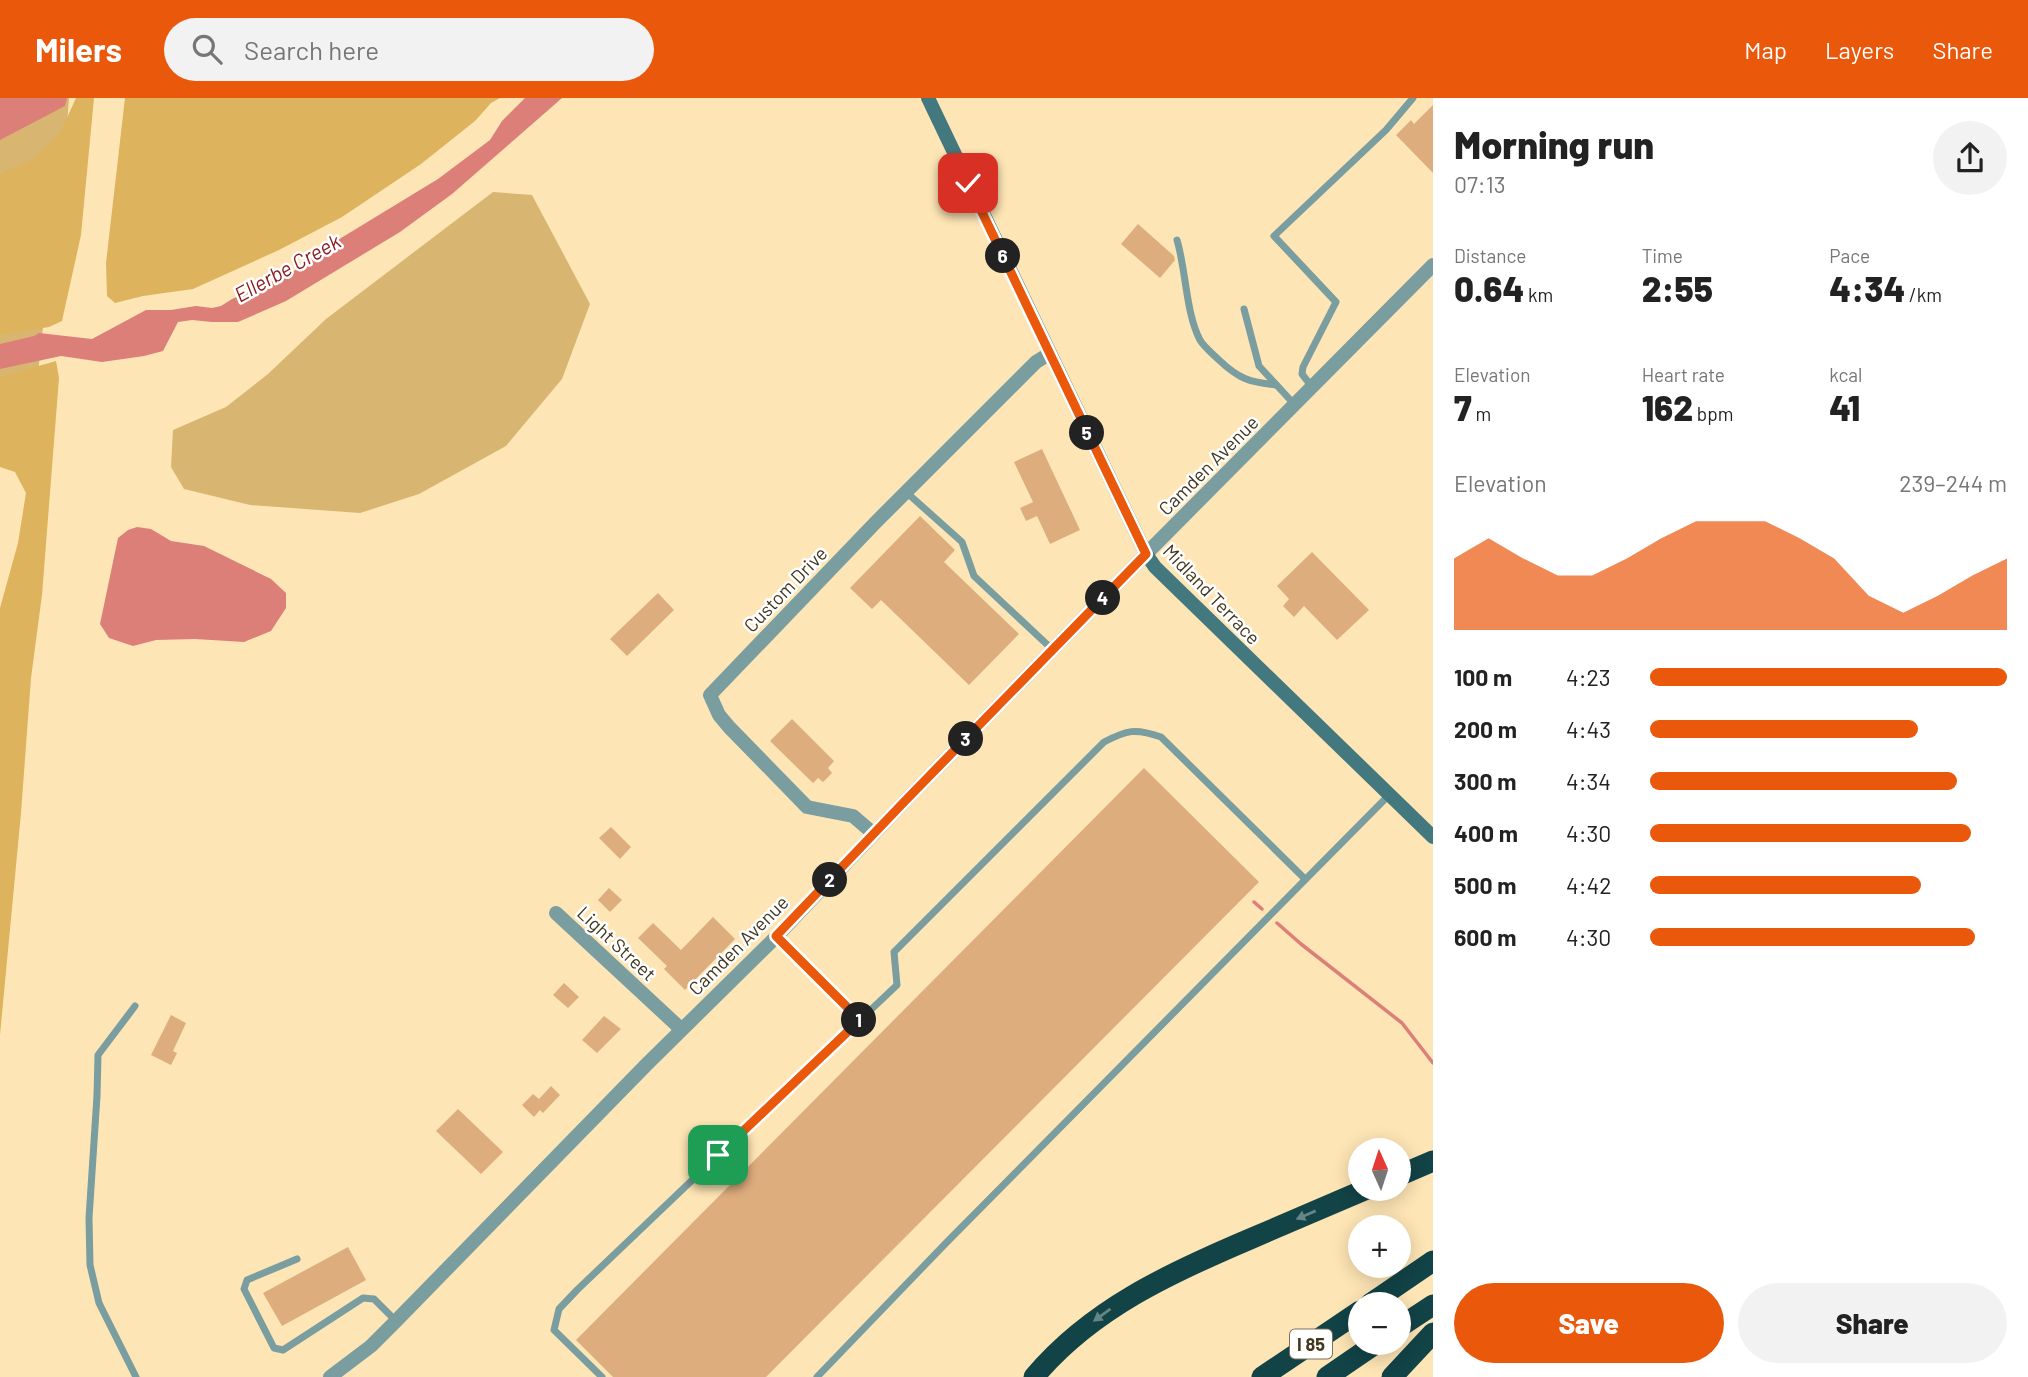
<!DOCTYPE html>
<html lang="en">
<head>
<meta charset="utf-8">
<style>
  body { margin:0; font-family:Barlow,sans-serif; background:#f2f2f2; color:#222; height:100vh; display:flex; flex-direction:column; font-size:26px; white-space:nowrap }
  * { box-sizing:border-box; margin:0 }
  p { font-size:23px; color:#767676 }
  .icon { flex:none; width:38px; height:38px; fill:none; stroke:currentColor; stroke-width:2; stroke-linecap:round; stroke-linejoin:round }
  .map { position:relative; flex:1; overflow:hidden }
  .panel { display:flex; flex-direction:column; background:#fff; width:595px }
  .panel>* { flex:none }
  .needle { width:46px; rotate:357deg }
  .controls { position:absolute; left:1348px; top:1040px; display:grid; gap:14px }
  .controls a { display:grid; place-items:center; width:63px; height:63px; border-radius:50%; background:#fff; box-shadow:0 4px 18px #0003; font-size:35px }
  .pin { position:absolute; display:grid; place-items:center; width:60px; height:60px; color:#fff; margin:-30px; border-radius:14px; box-shadow:0 4px 10px #0006 }
  .km { position:absolute; width:35px; height:35px; margin:-18px; border-radius:50%; background:#222; color:#fff; font-size:19px; line-height:35px; text-align:center }
  .round { display:grid; place-items:center; flex:none; width:74px; height:74px; border-radius:37px; background:#f2f2f2 }
  .summary { display:flex; align-items:center; justify-content:space-between; height:119px; padding:0 21px }
  h1 { font-size:38px; font-weight:800; line-height:52px }
  .metrics { display:grid; grid-template-columns:repeat(3,1fr); gap:10px; height:119px; padding:7px 21px }
  .metrics div { display:grid; align-content:center }
  .metrics b { font-size:35px; font-weight:800 }
  .metrics small { font-size:19px; font-weight:400 }
  .metrics p { font-size:19px }
  .chart { height:196px; padding:14px 21px }
  .chart p { display:flex; justify-content:space-between }
  .chart svg { width:100%; height:126px; margin-top:7px; fill:#ea580c; opacity:.7 }
  .primary-button { display:flex; gap:14px; margin-top:auto; padding:14px 21px }
  .primary-button a { flex:1; height:80px; border-radius:42px; background:#ea580c; color:#fff; font-size:28px; font-weight:800; line-height:80px; text-align:center }
  .primary-button a+a { background:#f2f2f2; color:#222 }
  ul { padding:0 21px; list-style:none; font-size:23px }
  li { display:grid; grid-template-columns:112px 84px 1fr; align-items:center; height:52px }
  li i { height:18px; border-radius:9px; background:#ea580c }
  header { display:flex; align-items:center; gap:42px; box-sizing:border-box; height:98px; padding:0 35px; background:#ea580c; color:#fff }
  header strong { font-size:33px }
  nav { display:flex; gap:38px; margin-inline-start:auto; font-size:24px }
  .search { width:490px; height:63px; background:#f2f2f2; display:flex; align-items:center; gap:18px; box-sizing:border-box; padding:0 24px; border-radius:38px; color:#767676; font-size:26px }
  main { display:flex; flex:1; min-height:0 }
  .map>svg:first-child { display:block }
  .green { fill:#d8b671 }
  .forest { fill:#ddb45d }
  .water { fill:#dc7f79 }
  .lines { fill:none; stroke-linecap:round; stroke-linejoin:round }
  .stream { stroke:#dc7f79; stroke-width:3.5 }
  .building { fill:#dead7e }
  .lane { stroke:#7a9da0; stroke-width:7 }
  .street { stroke:#7a9da0; stroke-width:14 }
  .secondary { stroke:#42787e; stroke-width:14 }
  .highway { stroke:#124347; stroke-width:21 }
  .oneway { fill:#658587 }
  .route-casing { stroke:#fff; stroke-width:14 }
  .route { stroke:#ea580c; stroke-width:9 }
  .labels { text-anchor:middle; dominant-baseline:central; stroke-width:5; stroke-linejoin:round; paint-order:stroke }
  .shield { fill:#fff; stroke:#7b7261; stroke-width:2 }
  .shield-label { font-size:18px; font-weight:bold; fill:#42361d }
  .street-label { font-size:19px; fill:#42361d; stroke:#fff }
  .water-label { font-size:21px; font-style:italic; fill:#891a1f; stroke:#fff }
</style>
</head>
<body>
<header>
<strong>Milers</strong>
<div class="search"><svg class="icon" aria-label="search" viewBox="0 0 24 24"><circle cx="10" cy="10" r="6"/><path d="M15 15l6 6"/></svg>Search here</div>
<nav><a>Map</a><a>Layers</a><a>Share</a></nav>
</header>
<main>
<div class="map">
<svg width="1433" height="1279" viewBox="0 0 1433 1279">
  <rect width="100%" height="100%" fill="#fee5b5"/>
  <g class="green">
    <polygon points="0,0 69,0 66,41 63,46 38,275 0,283"/>
    <polygon points="493,94 532,97 590,206 562,281 506,348 419,396 360,415 250,407 184,391 171,369 173,332 226,309 268,276 326,221"/>
  </g>
  <g class="forest">
    <polygon points="76,0 94,0 81,137 62,223 49,229 0,237 0,76 33,61 60,35"/>
    <polygon points="125,0 500,0 491,5 475,23 421,66 342,119 279,152 193,191 143,198 115,205 107,198 106,165"/>
    <polygon points="56,263 59,280 42,497 31,580 21,715 0,937 0,510 18,445 26,395 15,374 0,369 0,279"/>
  </g>
  <g class="water">
    <polygon points="0,0 67,0 65,8 0,42"/>
    <polygon points="525,0 562,0 452,96 400,134 286,203 238,224 212,224 192,222 178,224 163,253 144,258 102,264 61,258 0,271 0,246 34,238 39,235 92,241 146,212 171,212 196,208 212,210 221,208 232,201 300,170 323,151 438,81 490,42 502,23"/>
    <polygon points="137,429 151,431 171,443 204,448 271,481 286,495 286,510 271,533 244,544 195,541 156,542 133,548 109,540 100,526 118,440 128,432"/>
  </g>
  <g class="lines">
    <g class="stream">
      <polyline points="1254,804 1262,811"/>
      <polyline points="1277,825 1301,846 1402,925 1433,965"/>
    </g>
  </g>
  <g class="building">
    <polygon points="1433,7 1433,75 1396,37 1411,22 1414,26"/>
    <polygon points="1138,126 1174,158 1175,162 1160,180 1121,146"/>
    <polygon points="1042,351 1080,432 1050,446 1037,418 1026,423 1020,410 1033,404 1014,364"/>
    <polygon points="920,418 955,452 944,464 1019,536 969,587 881,502 872,511 850,490"/>
    <polygon points="1312,454 1369,512 1337,542 1304,508 1294,519 1283,508 1289,501 1277,488"/>
    <polygon points="658,495 674,512 627,558 610,541"/>
    <polygon points="792,621 834,663 828,670 832,675 823,684 818,680 813,685 770,643"/>
    <polygon points="1144,670 1259,784 766,1279 613,1279 576,1242"/>
    <polygon points="611,729 631,749 620,761 599,740"/>
    <polygon points="609,790 622,802 610,814 598,802"/>
    <polygon points="713,819 735,841 685,892 664,871 667,868 638,840 653,825 681,852"/>
    <polygon points="564,885 579,899 568,910 553,897"/>
    <polygon points="171,917 186,925 173,953 177,955 171,967 151,957"/>
    <polygon points="604,918 621,931 597,955 582,942"/>
    <polygon points="551,988 560,997 543,1015 540,1012 534,1019 522,1007 533,996 539,1001"/>
    <polygon points="458,1011 503,1054 481,1076 436,1033"/>
    <polygon points="348,1149 366,1182 282,1228 263,1195"/>
  </g>
  <g class="lines">
    <g class="lane">
      <path d="M1177 142C1186 172 1186 216 1200 242 1204 249 1213 256 1219 262 1239 281 1249 284 1276 287"/>
      <polyline points="1244,211 1259,268 1294,306"/>
      <polyline points="1312,289 1302,276 1303,269 1336,204 1274,138 1386,32 1413,0"/>
      <polyline points="906,394 962,444 974,478 1053,552"/>
      <polyline points="135,908 98,957 97,998 89,1120 90,1167 99,1205 136,1279"/>
      <path d="M860 922 897 887 894 854 1104 644C1127 632 1135 630 1161 639L1305 781"/>
      <polyline points="297,1161 247,1182 244,1191 274,1250 283,1252 363,1200 374,1201 396,1223"/>
      <polyline points="602,1279 554,1232 559,1211 577,1192 860,922 777,839"/>
      <polyline points="817,1279 946,1145 1389,697"/>
    </g>
    <g class="street">
      <polyline points="874,736 853,718 807,709 729,629 719,617 710,597 876,424 1036,264 1049,256"/>
      <polyline points="556,815 681,931"/>
      <polyline points="330,1279 371,1248 396,1223 647,966 777,838 904,704 1146,456 1433,167"/>
    </g>
    <polyline class="secondary" points="928,0 1146,456 1155,469 1433,739"/>
    <g class="highway">
      <polyline points="1398,1078 1433,1063"/>
      <polyline points="1370,1206 1433,1163"/>
      <polyline points="1398,1230 1433,1207"/>
      <path d="M1034 1279C1091 1211 1170 1175 1250 1141 1289 1124 1329 1107 1369 1090"/>
      <polyline points="1262,1279 1360,1213"/>
      <polyline points="1327,1279 1378,1244"/>
      <polyline points="1392,1279 1433,1235"/>
    </g>
  </g>
  <defs><path id="oneway-solid" d="M-6-.8H1V-3.2L6.5 0L1 3.2V.8H-6Z" transform="scale(1.75)"/></defs>
  <g class="oneway">
    <use href="#oneway-solid" transform="translate(1306 1117) rotate(157)"/>
    <use href="#oneway-solid" transform="translate(1102 1217) rotate(144)"/>
  </g>
  <g class="lines">
    <defs>
      <polyline id="route" points="718,1057 860,922 776,838 904,704 1146,456 968,85"/>
    </defs>
    <use href="#route" class="route-casing"/>
    <use href="#route" class="route"/>
  </g>
  <g class="labels">
    <rect class="shield" x="1290" y="1231.5" width="42" height="29" rx="5"/>
    <g class="shield-label">
      <text x="1311" y="1246">I 85</text>
    </g>
    <g class="street-label">
      <text transform="translate(1208 367) rotate(-45)">Camden Avenue</text>
      <text transform="translate(785 491) rotate(-46)">Custom Drive</text>
      <text transform="translate(1212 496) rotate(46)">Midland Terrace</text>
      <text transform="translate(617 845) rotate(43)">Light Street</text>
      <text transform="translate(738 847) rotate(-45)">Camden Avenue</text>
    </g>
    <g class="water-label">
      <text transform="translate(287 169) rotate(-29)">Ellerbe Creek</text>
    </g>
  </g>
</svg>
<div class="controls">
<a><svg class="needle" viewBox="-14 -14 28 28"><path d="M0-13l5 13h-10z" fill="#e53935"/><path d="M0 13l5-13h-10z" fill="#767676"/></svg></a>
<a>+</a>
<a>−</a>
</div>
<div class="pin" style="left:718px;top:1057px;background:#1e9e55"><svg class="icon" aria-label="arrive" viewBox="0 0 24 24"><path d="M6 21V4h12l-3 4 3 4H6"/></svg></div>
<div class="pin" style="left:968px;top:85px;background:#d93025"><svg class="icon" aria-label="check" viewBox="0 0 24 24"><path d="M5 12l5 5 9-10"/></svg></div>
<b class="km" style="left:859px;top:922px">1</b>
<b class="km" style="left:830px;top:782px">2</b>
<b class="km" style="left:966px;top:641px">3</b>
<b class="km" style="left:1103px;top:500px">4</b>
<b class="km" style="left:1087px;top:335px">5</b>
<b class="km" style="left:1003px;top:158px">6</b>
</div>
<section class="panel">
<div class="summary"><div><h1>Morning run</h1><p>07:13</p></div><a class="round"><svg class="icon" aria-label="share" viewBox="0 0 24 24"><path d="M12 15V3M7 8l5-5 5 5M5 13v7h14v-7"/></svg></a></div>
<div class="metrics">
<div><p>Distance</p><b>0.64<small> km</small></b></div>
<div><p>Time</p><b>2:55</b></div>
<div><p>Pace</p><b>4:34<small> /km</small></b></div>
</div>
<div class="metrics">
<div><p>Elevation</p><b>7<small> m</small></b></div>
<div><p>Heart rate</p><b>162<small> bpm</small></b></div>
<div><p>kcal</p><b>41</b></div>
</div>
<div class="chart"><p><span>Elevation</span>239–244 m</p>
<svg viewBox="0 0 160 44" preserveAspectRatio="none"><path d="M0 44V19L10 12L20 19L30 25L40 25L50 19L60 12L70 6L80 6L90 6L100 12L110 19L120 32L130 38L140 32L150 25L160 19V44z"/></svg>
</div>
<ul>
<li><b>100 m</b>4:23<i style="width:100%"></i></li>
<li><b>200 m</b>4:43<i style="width:75%"></i></li>
<li><b>300 m</b>4:34<i style="width:86%"></i></li>
<li><b>400 m</b>4:30<i style="width:90%"></i></li>
<li><b>500 m</b>4:42<i style="width:76%"></i></li>
<li><b>600 m</b>4:30<i style="width:91%"></i></li>
</ul>
<div class="primary-button"><a>Save</a><a>Share</a></div>
</section>
</main>
</body>
</html>
